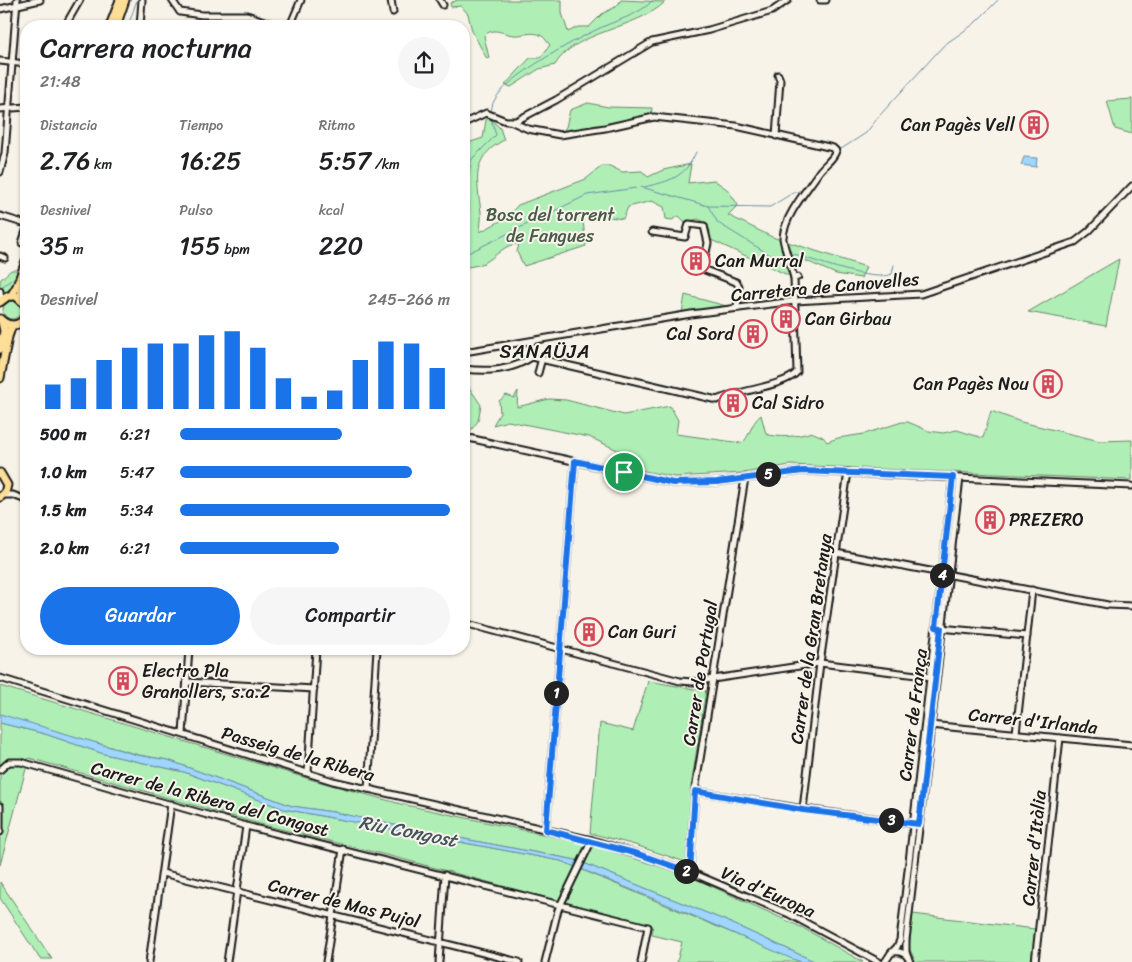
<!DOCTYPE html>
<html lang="es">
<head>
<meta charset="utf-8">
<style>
  body { margin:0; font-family:Sriracha,sans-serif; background:#f6f6f6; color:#202124; height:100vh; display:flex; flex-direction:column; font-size:19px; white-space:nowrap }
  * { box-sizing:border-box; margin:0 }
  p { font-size:16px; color:#757577 }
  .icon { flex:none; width:28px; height:28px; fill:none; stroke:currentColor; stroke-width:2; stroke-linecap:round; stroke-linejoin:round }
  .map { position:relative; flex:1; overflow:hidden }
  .sheet { position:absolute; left:20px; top:20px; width:450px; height:635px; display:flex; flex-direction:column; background:#fff; border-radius:20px; box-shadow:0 1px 4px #0004 }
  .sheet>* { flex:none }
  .pin { position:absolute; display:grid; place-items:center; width:42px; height:42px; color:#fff; margin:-21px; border:2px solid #fff; border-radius:50%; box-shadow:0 1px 5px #0007 }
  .km { position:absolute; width:25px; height:25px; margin:-12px; border-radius:50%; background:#222; color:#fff; font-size:14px; line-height:25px; text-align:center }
  .round { display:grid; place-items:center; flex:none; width:52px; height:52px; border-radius:26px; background:#f6f6f6 }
  .overview { display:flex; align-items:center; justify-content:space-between; height:85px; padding:0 20px }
  h1 { font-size:28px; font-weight:600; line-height:38px }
  .stats { display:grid; grid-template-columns:repeat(3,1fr); gap:8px; height:85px; padding:5px 20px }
  .stats div { display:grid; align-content:center }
  .stats b { font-size:25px; font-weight:600 }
  .stats small { font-size:14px; font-weight:400 }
  .stats p { font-size:14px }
  .chart { height:140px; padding:10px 20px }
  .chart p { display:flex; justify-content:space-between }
  .chart svg { width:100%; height:90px; margin-top:5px; stroke:#1a73e8; stroke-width:6 }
  .action { display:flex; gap:10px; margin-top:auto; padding:10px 20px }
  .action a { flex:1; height:58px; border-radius:30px; background:#1a73e8; color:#fff; font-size:20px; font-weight:600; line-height:58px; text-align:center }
  .action a+a { background:#f6f6f6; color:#202124 }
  ul { padding:0 20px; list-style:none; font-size:16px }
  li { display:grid; grid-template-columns:80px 60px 1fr; align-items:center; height:38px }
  li i { height:12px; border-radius:6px; background:#1a73e8 }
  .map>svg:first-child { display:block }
  .green { fill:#afefb6; stroke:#668669 }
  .water { fill:#9fd6fe; stroke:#6b8ca4 }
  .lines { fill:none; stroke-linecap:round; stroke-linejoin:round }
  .stream { stroke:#6b8ca4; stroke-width:1 }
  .minor-casing { stroke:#1c1c1c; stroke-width:9 }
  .major-casing { stroke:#1c1c1c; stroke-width:11 }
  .minor { stroke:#f7f3e8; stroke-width:5 }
  .major { stroke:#fcde96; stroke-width:7 }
  .route-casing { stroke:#fff; stroke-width:10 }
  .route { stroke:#1a73e8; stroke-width:6 }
  .labels { text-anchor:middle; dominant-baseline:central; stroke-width:4; stroke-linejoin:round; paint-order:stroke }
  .poi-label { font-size:18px; fill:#1c1c1c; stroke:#f7f3e8; text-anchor:start }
  .park-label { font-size:18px; fill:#485b4a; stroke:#f7f3e8 }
  .street-label { font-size:18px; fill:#1c1c1c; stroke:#f7f3e8 }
  .neighbourhood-label { font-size:19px; letter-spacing:1px; fill:#1c1c1c; stroke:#f7f3e8 }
  .water-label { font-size:19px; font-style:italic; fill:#435460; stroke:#f7f3e8 }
</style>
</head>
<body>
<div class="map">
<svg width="1132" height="962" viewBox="0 0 1132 962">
  <rect width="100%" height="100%" fill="#f7f3e8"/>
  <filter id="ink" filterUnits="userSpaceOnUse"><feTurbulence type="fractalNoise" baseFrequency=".02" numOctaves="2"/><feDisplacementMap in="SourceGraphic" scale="10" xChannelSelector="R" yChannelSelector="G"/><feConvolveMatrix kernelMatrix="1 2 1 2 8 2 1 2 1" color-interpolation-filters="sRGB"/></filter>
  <g filter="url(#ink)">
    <g class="green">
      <path d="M458 0H562V13L568 32 578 27H589L602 14 617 6 621 0 665 2C637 29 574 31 555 65L539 69 511 87 505 85 530 58H540L550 45C547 42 545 38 542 36 533 30 523 36 514 35 503 34 493 26 484 36L489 58 487 59 472 31 468 14 461 6 451 7 450 3Z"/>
      <polygon points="1132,99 1132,134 1115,129 1107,101"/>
      <polygon points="588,103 608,107 652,108 651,117 560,135 566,127 570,110"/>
      <path d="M489 118 500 128 504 140C470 158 477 180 481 212 482 219 480 226 480 232L506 218 518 205 586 179 602 166H610L622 172 642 171 648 177 663 170 691 164 688 183 714 180 728 190 738 205 728 215 772 237 866 267 861 278 836 274 804 260 796 259 794 278 709 239 710 231 707 223 698 219 685 222 679 216 672 220 666 219 664 207 652 201 628 207 623 219 582 213 586 246 524 266 517 252 519 244C505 243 496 257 484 263 478 266 470 266 464 268V154L468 143 483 138 486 120Z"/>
      <polygon points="1119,259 1106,326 1028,312"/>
      <path d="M11 270H17C19 286 9 289 0 296V280Z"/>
      <polygon points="685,295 730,307 682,314"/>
      <circle cx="12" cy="310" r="9"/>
      <polygon points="464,380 481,405 478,421 468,434 464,433"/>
      <path d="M518 391 517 407 549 399 566 400 624 415 670 406 678 420 676 434 742 443C750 437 750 424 761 415L766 434C776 438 800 437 811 432L823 437 827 442 838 438 864 434 902 422H908L929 431 943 433 957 430 983 438 991 411 1021 422 1100 441 1132 440V480L790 465 743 473 675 477 629 468 622 452 589 437 508 421 493 425 500 413 499 401 506 395 514 398Z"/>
      <polygon points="648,681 706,691 691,787 688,863 635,845 590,833 600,723 633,731"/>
      <polygon points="0,686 313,780 401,804 588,844 687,875 803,928 863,962 816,962 724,920 576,860 427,832 333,812 292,806 168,760 139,755 15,720 0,714"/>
      <polygon points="0,723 45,734 104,754 184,772 284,809 561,861 801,962 677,962 682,942 652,935 652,926 402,859 252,822 29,758 0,865"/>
      <polygon points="0,882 52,959 40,959 0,898"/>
      <polygon points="913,914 1035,929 1032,962 916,962 909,948"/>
    </g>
    <g class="water">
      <polygon points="1024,157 1037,158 1036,167 1021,165"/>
      <polygon points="0,714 137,755 168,760 292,806 333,812 427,832 576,860 724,920 816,962 801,962 790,958 657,900 561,861 284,809 184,772 104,754 45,734 0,723"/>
    </g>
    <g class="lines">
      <g class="stream">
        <polyline points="128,26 137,0"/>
        <path d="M491 112C492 109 492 104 494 101 505 78 574 40 598 29 616 20 640 15 653 0"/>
        <polyline points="838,151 866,133 880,115 944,45 974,24 998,0"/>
        <polyline points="821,166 830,156"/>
        <polyline points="641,187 708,206 718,223 770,255 785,256"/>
        <path d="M644 187C670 181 685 178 696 152"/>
        <polyline points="708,206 770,207 791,194 804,189"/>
        <polyline points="464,255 469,209 468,181 471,160 496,135 490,116"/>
        <polyline points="464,255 587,195 636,188"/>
        <path d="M789 256 794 254C814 260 874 283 892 274L894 265"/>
        <polyline points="0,288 18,275"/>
      </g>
      <defs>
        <g id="minor">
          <polyline points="172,0 180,12 202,15 247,15 278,26"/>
          <polyline points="391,0 393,12"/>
          <polyline points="440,0 443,5"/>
          <polyline points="820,0 826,0"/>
          <polyline points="0,9 40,0"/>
          <polyline points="65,26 80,0"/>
          <polyline points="140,26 142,0"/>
          <polyline points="290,26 301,0"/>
          <polyline points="0,61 26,64"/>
          <polyline points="0,109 26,107"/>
          <path d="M510 121 528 129 560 135 605 128 654 117 736 126 833 148 836 151C833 160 824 165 819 172 807 190 785 215 783 237 782 241 792 270 794 278"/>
          <polyline points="464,123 486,113 506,121 516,121 556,100 652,42 709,30 749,18 772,11 788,0"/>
          <polyline points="776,136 780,80 778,75"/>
          <polyline points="0,172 5,153 17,0"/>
          <polyline points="0,216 26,224"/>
          <polyline points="652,232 685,237 689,224 704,226 708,243 703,267 705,270 736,282 739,286 737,308"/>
          <polyline points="22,243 26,231"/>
          <polyline points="0,256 5,258"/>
          <polyline points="0,291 1,300"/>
          <path d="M531 341 532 357 717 400C735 391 786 386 797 372L794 278 798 277"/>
          <polyline points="464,352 691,314 795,301 921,294 1075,242 1089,231 1132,186"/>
          <path d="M464 369C488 372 511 371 532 357"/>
          <polyline points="538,373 542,358"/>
          <polyline points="464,437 673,483 717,482 803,471 1132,486"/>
          <polyline points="3,495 13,495 26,500"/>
          <polyline points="836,553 1108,605 1132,606"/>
          <polyline points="464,623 680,681 693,682 820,663 933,677"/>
          <polyline points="940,628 1027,636"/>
          <polyline points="0,678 333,781 592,840 638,854 690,872 789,914 879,962"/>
          <polyline points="187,682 314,689"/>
          <polyline points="930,725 1132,745"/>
          <polyline points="1016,733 1032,590"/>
          <polyline points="183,734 189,649"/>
          <polyline points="0,770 9,762 21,762 246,826 648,927 641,962"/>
          <polyline points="308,773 316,649"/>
          <polyline points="368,789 377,649"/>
          <polyline points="695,791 803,809 917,824"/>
          <polyline points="0,806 0,832"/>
          <polyline points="803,809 820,663 848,472"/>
          <polyline points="546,830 575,461"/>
          <polyline points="690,872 695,791 745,478"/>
          <polyline points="162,873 519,962"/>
          <polyline points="891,953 897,947 900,940 953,477"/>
          <polyline points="908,958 906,952 906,940 960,478"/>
          <polyline points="149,962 171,804"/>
          <polyline points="227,962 246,826"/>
          <polyline points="326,962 343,849"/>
          <polyline points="439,962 445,875"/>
          <polyline points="545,962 558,910 592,840"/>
          <path d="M885 962 891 953C899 950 907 953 910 962"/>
          <polyline points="1035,962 1060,738"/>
        </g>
        <g id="major">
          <polyline points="110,26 120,0"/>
          <polyline points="116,26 125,0"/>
          <polyline points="11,296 17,286 26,261"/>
          <polyline points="20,298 26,277"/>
          <polyline points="0,302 8,296 16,296 26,305"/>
          <path d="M0 319C9 328 20 327 26 316"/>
          <polyline points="0,349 4,331 2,322"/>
          <polyline points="0,378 8,337 12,325"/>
          <polyline points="0,473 7,485 5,493 0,497"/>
        </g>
      </defs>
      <use href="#minor" class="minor-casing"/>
      <use href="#major" class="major-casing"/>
      <use href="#minor" class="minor"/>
      <use href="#major" class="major"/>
    </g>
  </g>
  <g class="lines" filter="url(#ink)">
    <defs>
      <polygon id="route" points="575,461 673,483 717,482 803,471 953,477 936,627 941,628 919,824 803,810 695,791 690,872 638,854 546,830"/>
    </defs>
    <use href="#route" class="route-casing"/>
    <use href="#route" class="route"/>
  </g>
  <defs>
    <symbol id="building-ring" viewBox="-11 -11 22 22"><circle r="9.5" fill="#f7f3e8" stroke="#d1495b" stroke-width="1.5"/><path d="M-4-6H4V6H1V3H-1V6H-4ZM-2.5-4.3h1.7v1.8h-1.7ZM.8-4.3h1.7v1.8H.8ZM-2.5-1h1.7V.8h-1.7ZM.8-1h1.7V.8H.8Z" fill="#d1495b"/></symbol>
  </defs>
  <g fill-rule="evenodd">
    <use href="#building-ring" x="1018" y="109" width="32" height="32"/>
    <use href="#building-ring" x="680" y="245" width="32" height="32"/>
    <use href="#building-ring" x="770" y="303" width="32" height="32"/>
    <use href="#building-ring" x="737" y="318" width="32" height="32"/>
    <use href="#building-ring" x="1032" y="368" width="32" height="32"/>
    <use href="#building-ring" x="717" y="387" width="32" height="32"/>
    <use href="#building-ring" x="974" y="504" width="32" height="32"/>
    <use href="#building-ring" x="573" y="616" width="32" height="32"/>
    <use href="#building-ring" x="107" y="665" width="32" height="32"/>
  </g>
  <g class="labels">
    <g class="poi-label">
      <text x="1015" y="125" text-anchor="end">Can Pagès Vell</text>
      <text x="715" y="261">Can Murral</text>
      <text x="805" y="319">Can Girbau</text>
      <text x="734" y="334" text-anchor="end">Cal Sord</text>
      <text x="1029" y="384" text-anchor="end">Can Pagès Nou</text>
      <text x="752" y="403">Cal Sidro</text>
      <text x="1009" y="520">PREZERO</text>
      <text x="608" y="632">Can Guri</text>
      <text x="142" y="671">Electro Pla<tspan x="142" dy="21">Granollers, s.a.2</tspan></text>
    </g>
    <g class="park-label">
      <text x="550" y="215">Bosc del torrent<tspan x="550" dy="21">de Fangues</tspan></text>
    </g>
    <g class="street-label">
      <text transform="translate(825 287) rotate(-5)">Carretera de Canovelles</text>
      <text transform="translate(811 639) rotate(-82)">Carrer de la Gran Bretanya</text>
      <text transform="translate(700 673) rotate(-81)">Carrer de Portugal</text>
      <text transform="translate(913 715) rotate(-83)">Carrer de França</text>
      <text transform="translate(1033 721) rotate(6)">Carrer d'Irlanda</text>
      <text transform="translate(298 754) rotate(16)">Passeig de la Ribera</text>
      <text transform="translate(210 799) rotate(15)">Carrer de la Ribera del Congost</text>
      <text transform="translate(1034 848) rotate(-84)">Carrer d'Itàlia</text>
      <text transform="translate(768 892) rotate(24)">Via d'Europa</text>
      <text transform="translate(344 903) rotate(14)">Carrer de Mas Pujol</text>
    </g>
    <g class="neighbourhood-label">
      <text x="545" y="351">SANAÜJA</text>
    </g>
    <g class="water-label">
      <text transform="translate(408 831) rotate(11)">Riu Congost</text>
    </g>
  </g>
</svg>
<div class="pin" style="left:624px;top:472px;background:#1e9e55"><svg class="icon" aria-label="arrive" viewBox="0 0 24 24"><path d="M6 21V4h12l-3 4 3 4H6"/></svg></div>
<b class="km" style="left:556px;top:693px">1</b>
<b class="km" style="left:686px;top:871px">2</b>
<b class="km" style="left:891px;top:820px">3</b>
<b class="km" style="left:942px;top:575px">4</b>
<b class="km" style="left:768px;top:474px">5</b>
<section class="sheet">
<div class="overview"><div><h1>Carrera nocturna</h1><p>21:48</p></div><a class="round"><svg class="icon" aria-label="share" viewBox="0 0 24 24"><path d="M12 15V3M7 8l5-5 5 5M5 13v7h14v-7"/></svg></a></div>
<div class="stats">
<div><p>Distancia</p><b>2.76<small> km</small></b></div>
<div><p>Tiempo</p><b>16:25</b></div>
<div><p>Ritmo</p><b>5:57<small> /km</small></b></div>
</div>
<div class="stats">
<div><p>Desnivel</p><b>35<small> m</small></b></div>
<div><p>Pulso</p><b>155<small> bpm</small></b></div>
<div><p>kcal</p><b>220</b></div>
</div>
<div class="chart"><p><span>Desnivel</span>245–266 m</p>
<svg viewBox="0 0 160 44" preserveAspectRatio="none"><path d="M5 44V32M15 44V29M25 44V20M35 44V14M45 44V12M55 44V12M65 44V8M75 44V6M85 44V14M95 44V29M105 44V38M115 44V35M125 44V20M135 44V11M145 44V12M155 44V24"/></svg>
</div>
<ul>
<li><b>500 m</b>6:21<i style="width:60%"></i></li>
<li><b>1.0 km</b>5:47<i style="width:86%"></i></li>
<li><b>1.5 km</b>5:34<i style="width:100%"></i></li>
<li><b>2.0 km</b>6:21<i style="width:59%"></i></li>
</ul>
<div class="action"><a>Guardar</a><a>Compartir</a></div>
</section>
</div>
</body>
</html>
